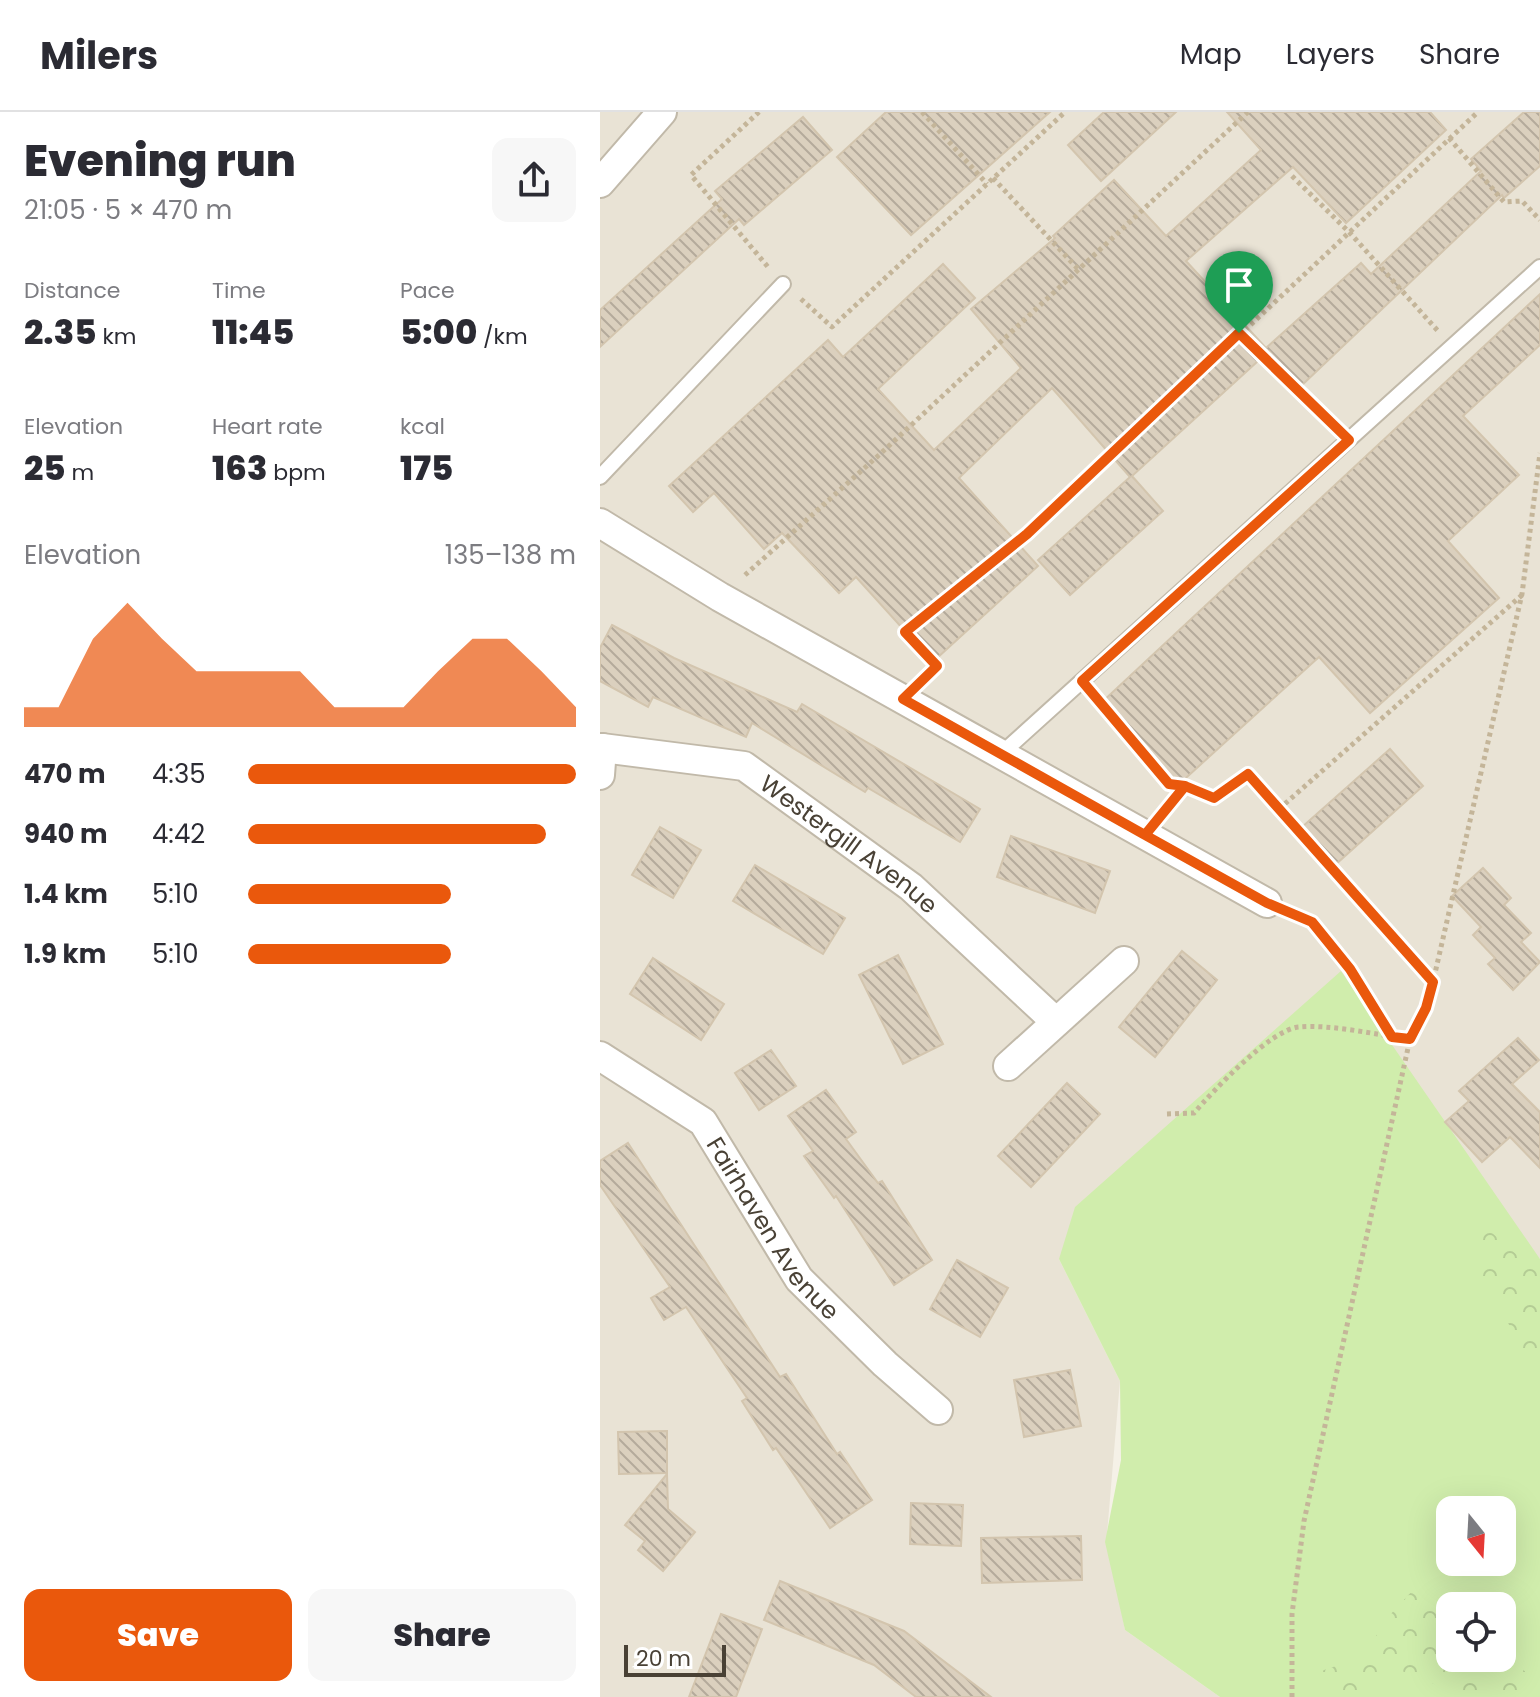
<!DOCTYPE html>
<html lang="en">
<head>
<meta charset="utf-8">
<style>
  body { margin:0; font-family:Poppins,sans-serif; background:#f7f7f7; color:#2b2b33; height:100vh; display:flex; flex-direction:column; font-size:30px; white-space:nowrap }
  * { box-sizing:border-box; margin:0 }
  p { font-size:26px; color:#7c7c81 }
  .icon { flex:none; width:44px; height:44px; fill:none; stroke:currentColor; stroke-width:2; stroke-linecap:round; stroke-linejoin:round }
  .map { position:relative; flex:1; overflow:hidden }
  .side { display:flex; flex-direction:column; background:#fff; width:600px }
  .side>* { flex:none }
  .needle { width:52px; rotate:162deg }
  .tools { position:absolute; left:836px; top:1384px; display:grid; gap:16px }
  .tools a { display:grid; place-items:center; width:80px; height:80px; border-radius:16px; background:#fff; box-shadow:0 8px 32px #0002; font-size:40px }
  .scale { position:absolute; left:24px; bottom:20px; width:102px; box-sizing:border-box; padding-left:8px; border:4px solid #494135; border-top:0; font-size:22px; line-height:28px; white-space:nowrap; color:#494135; -webkit-text-stroke:6px #fff; paint-order:stroke }
  .pin { position:absolute; display:grid; place-items:center; width:68px; height:68px; color:#fff; margin:-82px -34px; border-radius:50% 50% 50% 0; rotate:-45deg; box-shadow:0 0 8px #0007 }
  .pin .icon { rotate:45deg }
  .round { display:grid; place-items:center; flex:none; width:84px; height:84px; border-radius:16px; background:#f7f7f7 }
  .head { display:flex; align-items:center; justify-content:space-between; height:136px; padding:0 24px }
  h1 { font-size:44px; font-weight:800; line-height:60px }
  .stats { display:grid; grid-template-columns:repeat(3,1fr); gap:12px; height:136px; padding:8px 24px }
  .stats div { display:grid; align-content:center }
  .stats b { font-size:34px; font-weight:800 }
  .stats small { font-size:22px; font-weight:400 }
  .stats p { font-size:22px }
  .chart { height:224px; padding:16px 24px }
  .chart p { display:flex; justify-content:space-between }
  .chart svg { width:100%; height:144px; margin-top:8px; fill:#ea580c; opacity:.7 }
  .button { display:flex; gap:16px; margin-top:auto; padding:16px 24px }
  .button a { flex:1; height:92px; border-radius:16px; background:#ea580c; color:#fff; font-size:32px; font-weight:800; line-height:92px; text-align:center }
  .button a+a { background:#f7f7f7; color:#2b2b33 }
  ul { padding:0 24px; list-style:none; font-size:26px }
  li { display:grid; grid-template-columns:128px 96px 1fr; align-items:center; height:60px }
  li i { height:20px; border-radius:10px; background:#ea580c }
  header { display:flex; align-items:center; gap:48px; box-sizing:border-box; height:112px; padding:0 40px; background:#fff; border-bottom:2px solid #e1e1e2 }
  header strong { font-size:38px }
  nav { display:flex; gap:44px; margin-inline-start:auto; font-size:28px }
  main { display:flex; flex:1; min-height:0 }
  .map>svg:first-child { display:block }
  .residential { fill:#e9e3d5 }
  .green { fill:#d0edac; fill-rule:evenodd }
  .forest { fill:url(#forest-crowns) }
  .building { fill:url(#building-back-hatch); stroke:#d3c5ae; stroke-width:2 }
  .lines { fill:none; stroke-linecap:round; stroke-linejoin:round }
  .service-casing { stroke:#c1b9a9; stroke-width:18 }
  .minor-casing { stroke:#c1b9a9; stroke-width:32 }
  .path { stroke:#c4b599; stroke-width:5; stroke-dasharray:4 4; stroke-linecap:butt }
  .service { stroke:#fff; stroke-width:14 }
  .minor { stroke:#fff; stroke-width:28 }
  .route-casing { stroke:#fff; stroke-width:16 }
  .route { stroke:#ea580c; stroke-width:10 }
  .labels { text-anchor:middle; dominant-baseline:central; stroke-width:8; stroke-linejoin:round; paint-order:stroke }
  .street-label { font-size:24px; fill:#494135; stroke:#fff }
</style>
</head>
<body>
<header>
<strong>Milers</strong>
<nav><a>Map</a><a>Layers</a><a>Share</a></nav>
</header>
<main>
<section class="side">
<div class="head"><div><h1>Evening run</h1><p>21:05 · 5 × 470 m</p></div><a class="round"><svg class="icon" aria-label="share" viewBox="0 0 24 24"><path d="M12 15V3M7 8l5-5 5 5M5 13v7h14v-7"/></svg></a></div>
<div class="stats">
<div><p>Distance</p><b>2.35<small> km</small></b></div>
<div><p>Time</p><b>11:45</b></div>
<div><p>Pace</p><b>5:00<small> /km</small></b></div>
</div>
<div class="stats">
<div><p>Elevation</p><b>25<small> m</small></b></div>
<div><p>Heart rate</p><b>163<small> bpm</small></b></div>
<div><p>kcal</p><b>175</b></div>
</div>
<div class="chart"><p><span>Elevation</span>135–138 m</p>
<svg viewBox="0 0 160 44" preserveAspectRatio="none"><path d="M0 44V38L10 38L20 17L30 6L40 17L50 27L60 27L70 27L80 27L90 38L100 38L110 38L120 27L130 17L140 17L150 27L160 38V44z"/></svg>
</div>
<ul>
<li><b>470 m</b>4:35<i style="width:100%"></i></li>
<li><b>940 m</b>4:42<i style="width:91%"></i></li>
<li><b>1.4 km</b>5:10<i style="width:62%"></i></li>
<li><b>1.9 km</b>5:10<i style="width:62%"></i></li>
</ul>
<div class="button"><a>Save</a><a>Share</a></div>
</section>
<div class="map">
<svg width="940" height="1585" viewBox="0 0 940 1585">
  <defs>
    <pattern id="forest-crowns" width="20" height="18" patternUnits="userSpaceOnUse" patternTransform="scale(2)"><rect width="20" height="18" fill="#d0edac"/><path d="M2 6a3 3 0 1 1 6 0M12 15a3 3 0 1 1 6 0" fill="none" stroke="#b4cc95"/></pattern>
    <pattern id="building-back-hatch" width="6" height="6" patternUnits="userSpaceOnUse" patternTransform="scale(2)"><rect width="6" height="6" fill="#dbd0be"/><path d="M-1 5l2 2M0 0l6 6M5-1l2 2" fill="none" stroke="#b4aa9b"/></pattern>
  </defs>
  <rect width="100%" height="100%" fill="#f5f1e7"/>
  <polygon class="residential" points="0,0 940,0 940,1147 937,1144 459,1147 520,1269 507,1422 525,1518 620,1585 0,1585"/>
  <path class="green" d="M741 859 940 1147V1585H620L525 1518 505 1430 521 1348 520 1269 459 1147 475 1095ZM850 1398H902V1450H850ZM850 1494H902V1546H850Z"/>
  <g class="forest">
    <polygon points="883,1113 940,1163 940,1264 882,1168"/>
    <polygon points="814,1477 850,1499 850,1546 902,1546 902,1540 940,1572 940,1585 840,1585 839,1574 802,1559 761,1585 735,1585 712,1562 763,1545 788,1505"/>
  </g>
  <g class="building">
    <polygon points="286,0 450,0 311,123 237,45"/>
    <polygon points="504,0 576,0 501,69 468,33"/>
    <polygon points="627,0 830,0 846,18 746,111 693,55 586,149 666,236 761,151 771,162 881,59 871,47 924,0 940,0 940,54 904,86 902,83 701,274 669,239 532,364 563,399 470,483 438,448 530,365 452,276 359,366 438,454 337,546 308,514 304,518 256,465 239,481 182,421 164,437 114,381 93,400 69,374 228,228 243,245 343,152 375,186 278,277 334,338 421,256 371,197 455,126 453,124 514,68 566,124 661,38"/>
    <polygon points="203,5 232,38 144,113 139,107 0,235 0,198 122,87 115,79"/>
    <polygon points="940,182 940,233 863,304 919,363 848,429 899,486 770,601 719,545 577,674 502,590"/>
    <polygon points="12,513 74,546 197,600 202,592 380,697 360,730 268,676 265,680 152,611 146,625 53,585 48,595 0,569 0,536"/>
    <polygon points="790,637 823,674 735,753 702,715"/>
    <polygon points="60,715 101,738 73,786 32,763"/>
    <polygon points="411,724 510,759 495,801 397,765"/>
    <polygon points="155,753 245,806 223,842 133,789"/>
    <polygon points="883,756 911,786 904,793 931,821 921,830 940,850 913,878 888,852 895,846 873,823 881,815 852,784"/>
    <polygon points="582,839 617,868 555,945 519,915"/>
    <polygon points="298,843 343,932 303,952 259,863"/>
    <polygon points="53,846 124,892 101,928 30,882"/>
    <polygon points="918,926 939,948 912,972 940,1000 940,1056 910,1025 882,1050 845,1010 869,989 859,979"/>
    <polygon points="171,938 196,974 159,998 135,961"/>
    <polygon points="467,971 500,1002 431,1075 398,1044"/>
    <polygon points="226,978 256,1020 246,1027 278,1071 282,1069 332,1148 294,1173 236,1084 234,1086 204,1044 213,1039 188,1004"/>
    <polygon points="28,1031 180,1265 186,1262 237,1342 240,1340 272,1388 230,1416 176,1336 173,1338 142,1289 147,1286 86,1195 64,1208 51,1186 70,1175 0,1073 0,1049"/>
    <polygon points="357,1148 408,1176 380,1225 330,1197"/>
    <polygon points="470,1258 481,1314 424,1325 414,1268"/>
    <polygon points="67,1319 67,1361 19,1362 18,1320"/>
    <polygon points="67,1362 68,1397 95,1420 63,1459 38,1438 45,1429 25,1413"/>
    <polygon points="311,1391 363,1393 361,1434 310,1432"/>
    <polygon points="481,1424 482,1468 382,1471 381,1426"/>
    <polygon points="180,1469 304,1519 391,1585 316,1585 274,1553 164,1508"/>
    <polygon points="121,1502 162,1517 136,1585 89,1585"/>
  </g>
  <g class="lines">
    <defs>
      <g id="service">
        <polyline points="0,365 183,172"/>
        <polyline points="401,642 940,155"/>
      </g>
      <g id="minor">
        <polyline points="0,71 62,0"/>
        <polyline points="0,411 120,485 667,791"/>
        <path id="s1" d="M2 636 144 654 311 775 456 910"/>
        <polyline points="0,663 2,636"/>
        <path id="s2" d="M0 944 103 1010 199 1167 285 1252 338 1298"/>
        <polyline points="408,954 524,849"/>
      </g>
    </defs>
    <use href="#service" class="service-casing"/>
    <use href="#minor" class="minor-casing"/>
    <g class="path">
      <polyline points="159,0 91,63 168,155"/>
      <polyline points="322,0 387,72"/>
      <polyline points="849,26 904,90 922,89 940,108"/>
      <polyline points="692,64 750,121 838,219"/>
      <polyline points="393,66 478,157"/>
      <polyline points="201,187 232,215 465,0"/>
      <polyline points="639,221 733,312"/>
      <polyline points="145,463 279,343 648,0"/>
      <polyline points="324,567 337,554 305,520 427,422 878,0"/>
      <polyline points="496,586 569,672 585,674 563,700"/>
      <polyline points="585,674 614,686 648,662 833,870"/>
      <polyline points="679,697 922,483"/>
      <path d="M694 803C739 822 766 884 791 924"/>
      <path d="M567 1002 594 1001C613 979 671 917 699 915 731 912 777 923 810 927"/>
      <polyline points="692,1585 692,1502 704,1409 810,927 826,896 833,870 922,482 940,341"/>
    </g>
    <use href="#service" class="service"/>
    <use href="#minor" class="minor"/>
  </g>
  <g class="lines">
    <defs>
      <polyline id="route" points="639,221 749,328 482,569 569,672 585,674 545,723 667,791 712,810 750,857 792,925 810,927 826,896 833,870 648,662 614,686 585,674 545,723 303,587 337,554 305,520 427,422 639,221"/>
    </defs>
    <use href="#route" class="route-casing"/>
    <use href="#route" class="route"/>
  </g>
  <g class="labels">
    <g class="street-label">
      <text stroke="none"><textPath href="#s1" startOffset="274">Westergill Avenue</textPath></text>
      <text stroke="none"><textPath href="#s2" startOffset="250">Fairhaven Avenue</textPath></text>
    </g>
  </g>
</svg>
<div class="tools">
<a><svg class="needle" viewBox="-14 -14 28 28"><path d="M0-13l5 13h-10z" fill="#e53935"/><path d="M0 13l5-13h-10z" fill="#7c7c81"/></svg></a>
<a><svg class="icon" aria-label="locate" viewBox="0 0 24 24"><circle cx="12" cy="12" r="6"/><path d="M12 2v4M12 18v4M2 12h4M18 12h4"/></svg></a>
</div>
<div class="scale">20 m</div>
<div class="pin" style="left:639px;top:221px;background:#1e9e55"><svg class="icon" aria-label="arrive" viewBox="0 0 24 24"><path d="M6 21V4h12l-3 4 3 4H6"/></svg></div>
</div>
</main>
</body>
</html>
